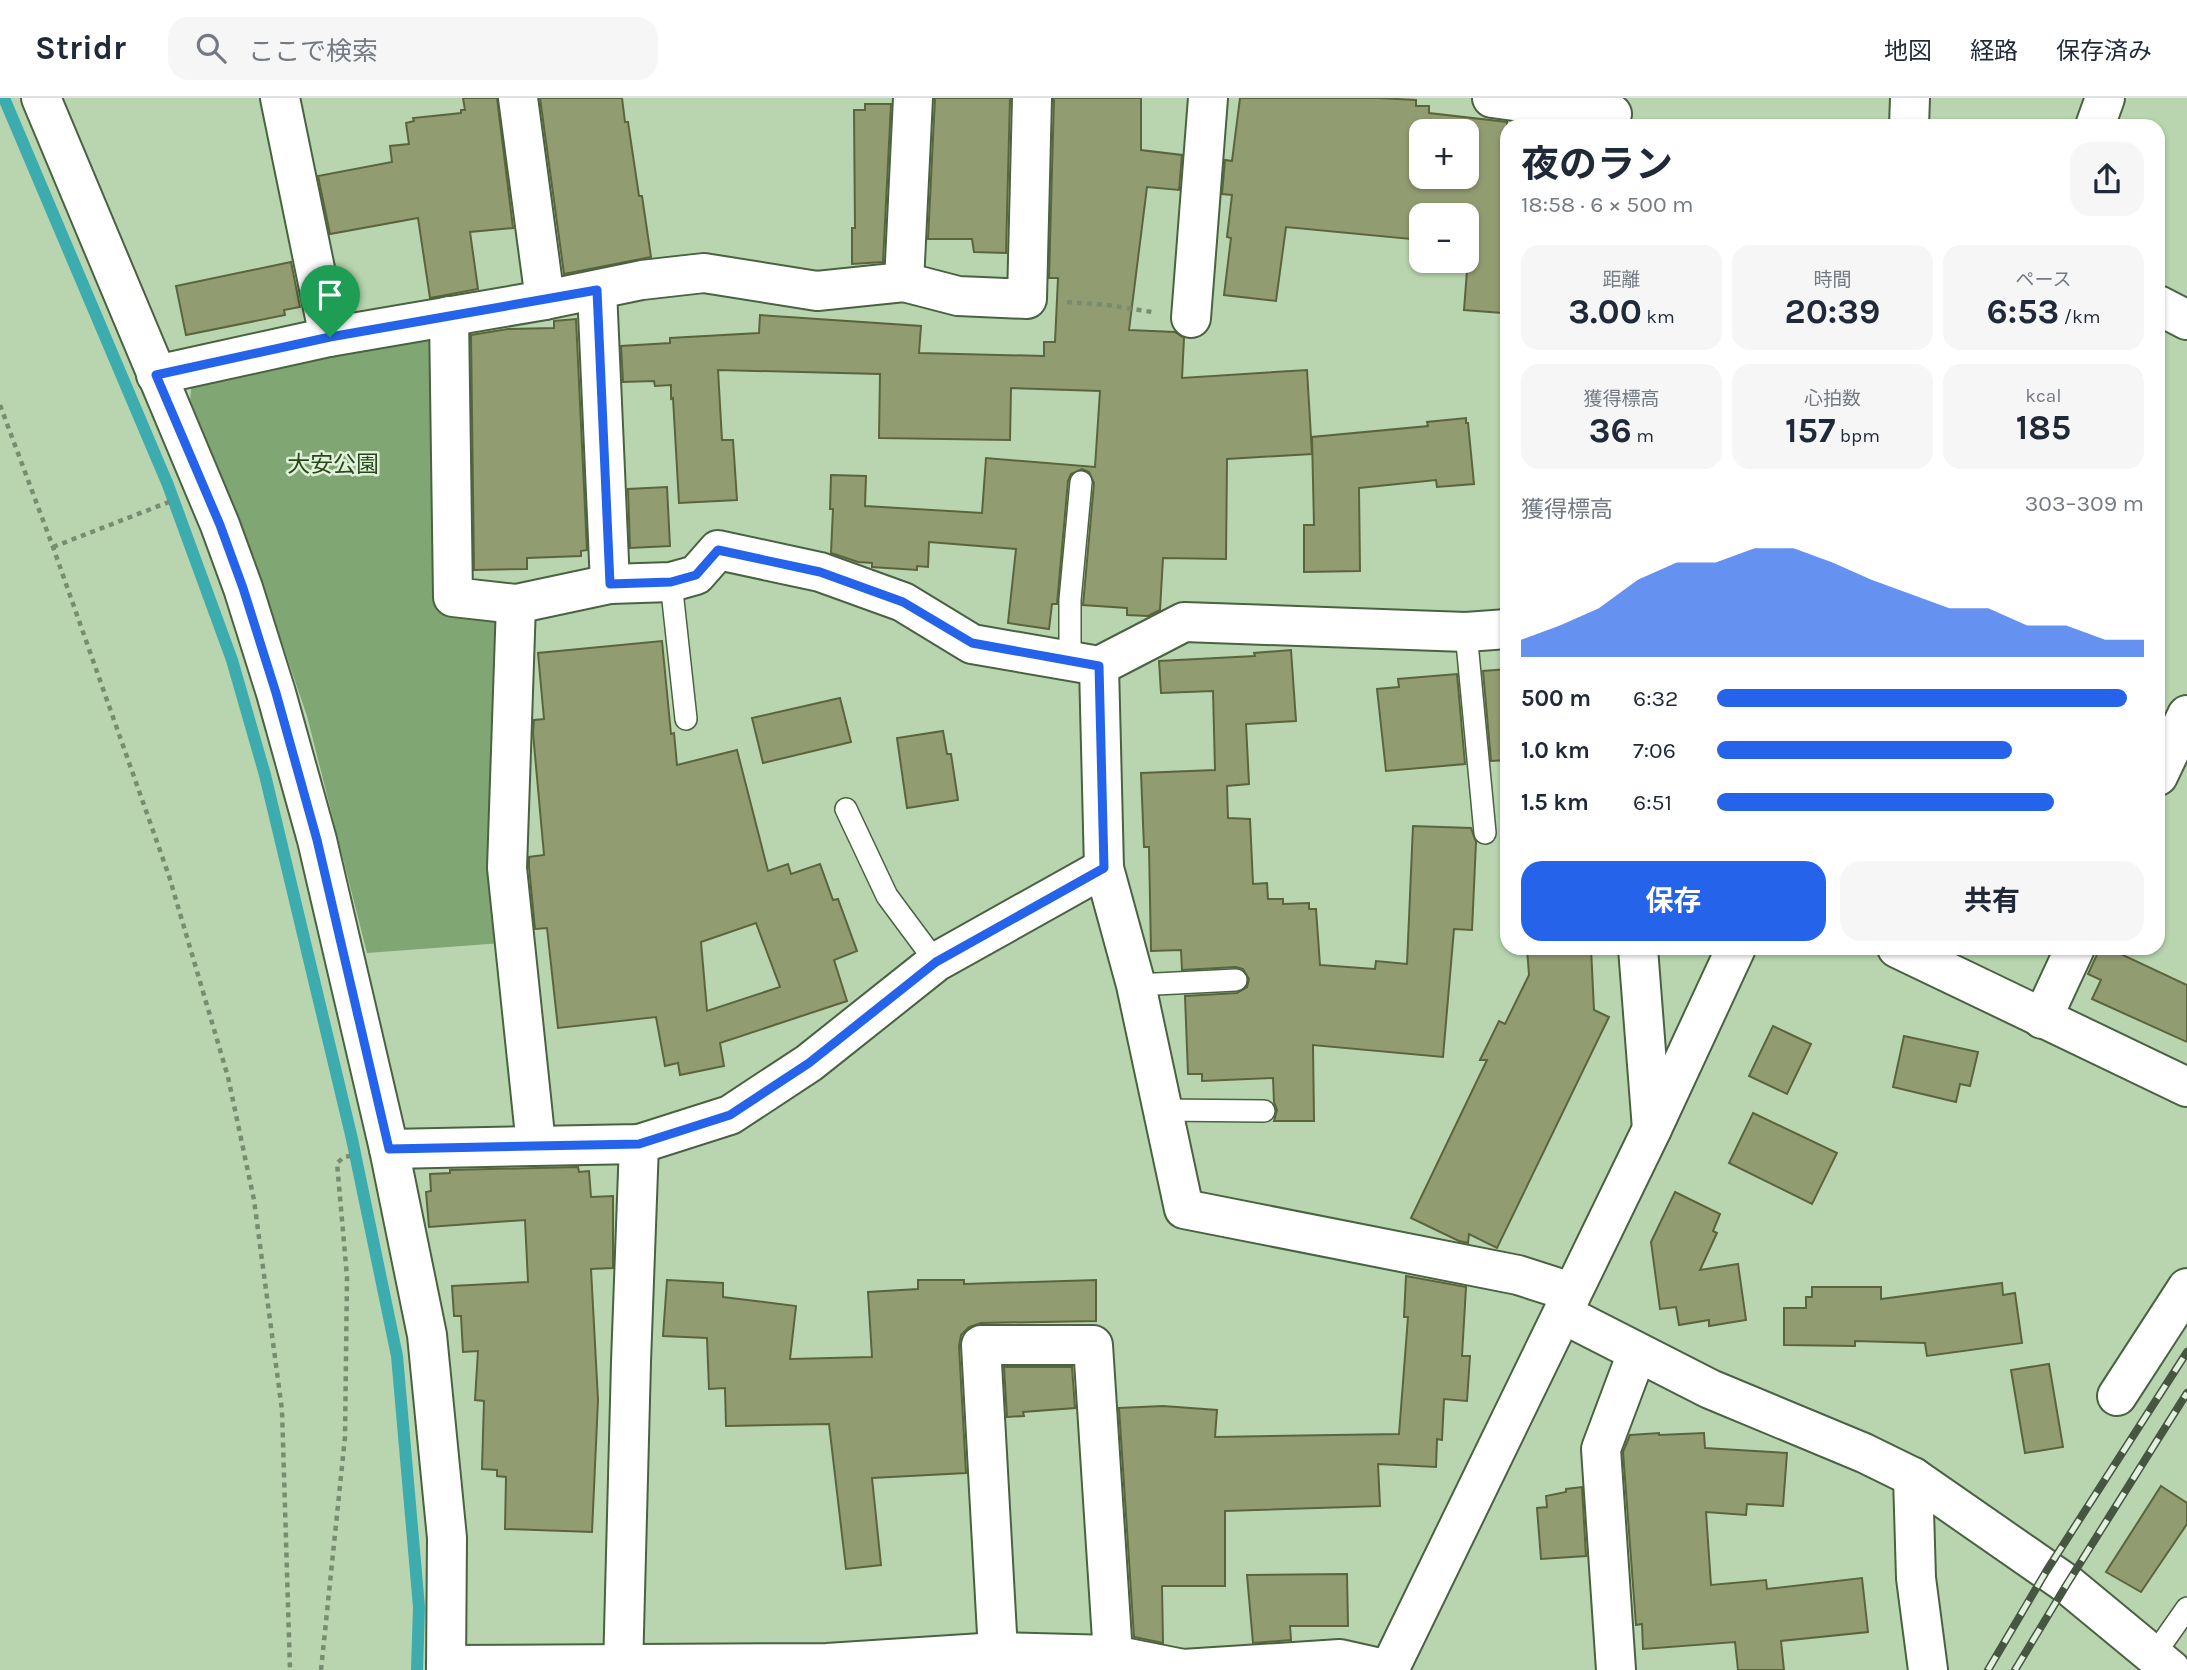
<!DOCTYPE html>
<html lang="ja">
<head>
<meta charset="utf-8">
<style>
  body { margin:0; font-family:Karla,"Noto Sans JP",sans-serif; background:#f6f6f7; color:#1f2937; height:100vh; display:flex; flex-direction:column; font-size:26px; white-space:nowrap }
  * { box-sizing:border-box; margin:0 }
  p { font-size:23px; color:#747a83 }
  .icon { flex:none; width:38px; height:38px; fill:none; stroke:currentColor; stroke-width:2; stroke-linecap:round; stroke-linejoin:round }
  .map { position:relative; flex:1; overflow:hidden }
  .details { position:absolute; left:1500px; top:21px; width:665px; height:836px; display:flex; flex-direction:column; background:#fff; border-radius:21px; box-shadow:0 2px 5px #0004 }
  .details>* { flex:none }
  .buttons { position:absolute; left:1409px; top:21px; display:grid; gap:14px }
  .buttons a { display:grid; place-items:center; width:70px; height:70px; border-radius:14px; background:#fff; box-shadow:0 2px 5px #0004; font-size:35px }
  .pin { position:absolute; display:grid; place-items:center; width:60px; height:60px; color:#fff; margin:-72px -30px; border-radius:50% 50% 50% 0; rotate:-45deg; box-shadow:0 0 7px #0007 }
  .pin .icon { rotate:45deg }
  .round { display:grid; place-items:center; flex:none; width:74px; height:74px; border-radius:21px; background:#f6f6f7 }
  .head { display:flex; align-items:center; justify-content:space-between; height:119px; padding:0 21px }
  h1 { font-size:38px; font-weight:700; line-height:52px }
  .figures { display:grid; grid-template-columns:repeat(3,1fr); gap:10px; height:119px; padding:7px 21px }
  .figures div { display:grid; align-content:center; border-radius:18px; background:#f6f6f7; text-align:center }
  .figures b { font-size:35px; font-weight:700 }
  .figures small { font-size:19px; font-weight:400 }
  .figures p { font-size:19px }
  .chart { height:196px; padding:14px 21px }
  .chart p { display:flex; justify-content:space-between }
  .chart svg { width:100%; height:126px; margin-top:7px; fill:#2563eb; opacity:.7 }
  .primary-button { display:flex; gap:14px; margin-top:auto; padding:14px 21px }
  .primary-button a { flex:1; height:80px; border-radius:21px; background:#2563eb; color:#fff; font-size:28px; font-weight:700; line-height:80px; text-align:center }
  .primary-button a+a { background:#f6f6f7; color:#1f2937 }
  ul { padding:0 21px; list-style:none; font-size:23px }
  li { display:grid; grid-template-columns:112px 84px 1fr; align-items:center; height:52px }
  li i { height:18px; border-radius:9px; background:#2563eb }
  header { display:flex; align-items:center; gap:42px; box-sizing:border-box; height:98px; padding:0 35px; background:#fff; border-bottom:2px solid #e0e1e3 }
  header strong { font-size:33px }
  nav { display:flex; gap:38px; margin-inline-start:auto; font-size:24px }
  .search { width:490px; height:63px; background:#f6f6f7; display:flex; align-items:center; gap:18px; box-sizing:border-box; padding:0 24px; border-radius:21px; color:#747a83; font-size:26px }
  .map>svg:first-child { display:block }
  .green { fill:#80a673 }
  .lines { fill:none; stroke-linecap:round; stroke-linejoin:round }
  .stream { stroke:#3dacaf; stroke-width:12 }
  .building { fill:#929c71; stroke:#5c643b; stroke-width:2; fill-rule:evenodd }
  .service-casing { stroke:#496241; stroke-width:24 }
  .minor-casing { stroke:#496241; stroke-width:42 }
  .tertiary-casing { stroke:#496241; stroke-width:42 }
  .path { stroke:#778d70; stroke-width:4.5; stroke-dasharray:5 5; stroke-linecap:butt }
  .service { stroke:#fff; stroke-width:21 }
  .minor { stroke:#fff; stroke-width:38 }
  .tertiary { stroke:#fff; stroke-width:38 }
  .rail-casing { stroke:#465641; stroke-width:8 }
  .rail { stroke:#e2f1dd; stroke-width:5; stroke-dasharray:16; stroke-linecap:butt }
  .route-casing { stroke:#fff; stroke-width:14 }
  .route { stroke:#2563eb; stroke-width:9 }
  .labels { text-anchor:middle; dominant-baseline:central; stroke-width:5; stroke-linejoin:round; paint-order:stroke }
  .park-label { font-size:23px; fill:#254a15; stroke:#e2f1dd }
</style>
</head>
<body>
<header>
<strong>Stridr</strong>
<div class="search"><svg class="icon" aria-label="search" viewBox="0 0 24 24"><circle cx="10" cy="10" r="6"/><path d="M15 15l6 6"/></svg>ここで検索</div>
<nav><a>地図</a><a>経路</a><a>保存済み</a></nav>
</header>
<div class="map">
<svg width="2187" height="1572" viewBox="0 0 2187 1572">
  <rect width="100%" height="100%" fill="#b8d5af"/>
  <polygon class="green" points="425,237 439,246 440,508 498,518 502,845 367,855 307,618 241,425 190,302 192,283"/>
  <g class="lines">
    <polyline class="stream" points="4,0 168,387 232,562 265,677 352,1041 397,1258 419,1509 417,1572"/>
  </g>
  <g class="building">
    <polygon points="463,0 497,0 513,130 470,134 478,191 430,200 418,120 330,136 318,78 392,64 390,48 409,46 406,25 414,23 413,20 461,15 461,12 465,12"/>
    <polygon points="540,0 622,0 625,24 628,24 639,98 642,98 651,159 564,176"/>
    <polygon points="935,0 1010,0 1006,155 974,154 972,141 928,141"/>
    <polygon points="1054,0 1141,0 1141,52 1182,57 1179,92 1147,89 1129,232 1175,234 1184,240 1182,280 1307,272 1312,356 1227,361 1226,461 1163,460 1160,512 1148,518 1127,517 1127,510 1083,507 1094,385 1089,374 1082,371 1071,376 1068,383 1057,506 1052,506 1049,531 1008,525 1016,451 929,444 928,469 917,468 917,472 872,469 872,465 858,464 831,455 833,411 830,411 831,377 866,378 865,408 982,415 986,360 1095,369 1100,293 1011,290 1010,342 879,340 880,276 718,272 722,342 733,342 737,402 679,405 673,300 671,301 671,287 655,288 654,283 623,284 621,248 670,245 670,240 759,235 760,217 921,228 919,255 1044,258 1044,244 1055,244 1058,180 1049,180"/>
    <path d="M1240 0H1378L1416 2V8H1429V15L1507 24V156L1502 215 1464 212 1469 146H1466V117H1421V142L1286 129 1276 203 1224 197 1231 140 1227 139 1232 97 1222 96 1225 62 1232 63ZM1421 33H1466V79H1421Z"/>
    <polygon points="865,6 891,6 883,164 852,166 852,130 855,130 854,12 865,12"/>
    <polygon points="291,164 300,209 284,212 285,217 186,237 176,188"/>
    <polygon points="576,221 587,452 581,453 581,458 527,460 527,471 474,472 471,237 508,231 554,230 554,223"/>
    <polygon points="1466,320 1466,325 1468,325 1474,386 1437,389 1436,382 1359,390 1360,473 1304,474 1304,427 1314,427 1312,339 1428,328 1427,324"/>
    <polygon points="667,389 670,448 630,450 628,391"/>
    <path d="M662 543 671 636 674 635 677 667 737 652 768 773 788 766 791 776 820 766 833 802 838 801 857 853 834 862 847 903 720 945 724 968 680 977 678 965 665 968 656 919 558 930 547 830 535 831 529 769V759L544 757 533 635 534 622 544 621 538 555ZM756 825 780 889 707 913 701 844Z"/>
    <polygon points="1291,552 1296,623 1246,626 1249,686 1227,688 1228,720 1250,721 1253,786 1267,785 1268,801 1283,801 1283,806 1309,805 1309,811 1316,811 1320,867 1375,871 1376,863 1407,866 1413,728 1471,730 1476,744 1472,832 1454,831 1443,959 1313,947 1314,1023 1274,1023 1277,1012 1274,1004 1273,980 1202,983 1202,976 1188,976 1185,898 1237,895 1247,889 1249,881 1243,871 1236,869 1182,872 1181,852 1151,853 1149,749 1144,749 1141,675 1215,672 1213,593 1161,595 1159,563 1255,558 1254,555"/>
    <polygon points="1507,571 1507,662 1491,663 1483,573"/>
    <polygon points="1457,576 1465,666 1386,673 1377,591 1399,589 1398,581"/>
    <polygon points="840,600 851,644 763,665 752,620"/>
    <polygon points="943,633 947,656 951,656 958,702 907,710 897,640"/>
    <polygon points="1527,850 1591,850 1594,912 1609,919 1497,1150 1469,1136 1468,1145 1459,1143 1411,1120 1487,962 1480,962 1499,923 1505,926 1529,877"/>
    <polygon points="2100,850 2108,850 2187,887 2187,944 2092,901 2101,882 2088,876"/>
    <polygon points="1773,928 1811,946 1787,996 1749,978"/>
    <polygon points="1904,938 1978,954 1970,988 1960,986 1956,1004 1893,989"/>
    <polygon points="1753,1015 1837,1055 1812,1106 1729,1065"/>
    <polygon points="578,1069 579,1074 589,1073 591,1099 613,1098 613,1170 591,1171 598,1302 592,1434 505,1431 506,1379 497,1378 497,1372 482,1371 484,1303 475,1302 478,1253 463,1254 461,1218 454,1218 452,1188 528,1184 525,1122 429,1129 426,1094 431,1093 430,1076 450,1075 450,1072"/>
    <polygon points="1675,1094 1720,1116 1713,1133 1717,1135 1700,1172 1738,1166 1746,1222 1709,1228 1709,1222 1679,1227 1676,1209 1660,1211 1651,1144"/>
    <polygon points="1406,1178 1466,1189 1462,1258 1470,1258 1467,1303 1444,1301 1442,1342 1437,1341 1436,1369 1378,1366 1380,1408 1225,1413 1225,1488 1162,1488 1163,1545 1134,1539 1119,1310 1163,1308 1217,1312 1215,1339 1399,1336 1408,1219 1404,1219"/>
    <polygon points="667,1182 723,1185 723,1199 796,1208 790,1261 872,1259 868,1194 918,1191 918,1182 964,1182 964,1186 1096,1182 1096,1223 981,1225 969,1229 961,1237 959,1248 966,1375 872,1380 881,1467 846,1471 829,1326 726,1328 725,1290 709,1291 707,1240 663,1238"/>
    <polygon points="2002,1185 2003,1197 2015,1195 2022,1245 1927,1258 1925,1245 1855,1243 1855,1248 1784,1247 1784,1210 1806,1210 1806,1199 1812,1199 1812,1189 1881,1189 1881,1201"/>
    <polygon points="2049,1266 2063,1349 2025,1355 2011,1272"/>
    <polygon points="1004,1269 1072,1269 1075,1310 1023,1314 1024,1318 1007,1319"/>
    <polygon points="1659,1335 1659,1337 1704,1335 1705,1350 1787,1355 1783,1408 1747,1406 1746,1417 1706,1414 1711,1487 1766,1482 1767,1491 1862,1480 1868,1534 1781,1543 1784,1572 1738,1572 1735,1544 1643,1551 1642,1526 1636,1527 1623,1354 1630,1337"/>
    <polygon points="2161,1388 2187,1405 2187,1426 2141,1494 2106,1474"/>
    <polygon points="1582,1389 1586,1458 1541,1461 1537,1410 1547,1409 1546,1398 1566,1394 1566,1391"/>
    <polygon points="1347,1476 1348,1528 1290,1528 1291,1542 1253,1545 1247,1477"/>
  </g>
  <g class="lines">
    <defs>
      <g id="service">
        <polyline points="671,484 686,621"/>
        <polyline points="1466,534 1485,735"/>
        <polyline points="1070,563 1070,502 1081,384"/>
        <polyline points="846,711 887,798 936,864"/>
        <polyline points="1136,887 1236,882"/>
        <polyline points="1161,1012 1264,1013"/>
        <polyline points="2154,1557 2187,1510"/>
      </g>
      <g id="minor">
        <polyline points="41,0 220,427 243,490 276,595 317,742 389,1051 427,1237 447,1440 446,1572"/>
        <polyline points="280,0 329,239"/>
        <polyline points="518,0 545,202"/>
        <polyline points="913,0 904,184 958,198 1027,201 1032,0"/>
        <polyline points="1492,0 1612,16"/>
        <polyline points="1909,28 1910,0"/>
        <polyline points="597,192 610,486"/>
        <polyline points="2158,207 2187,222"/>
        <polyline points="449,218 453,499 516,506 610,486 671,484 696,477 718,452 820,474 903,504 972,546 1099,568 1184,524 1466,534 1507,531"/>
        <polyline points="1191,220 1208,0"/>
        <polyline points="156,277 329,239 545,202 642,182 704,175 817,193 904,184"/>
        <polyline points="516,506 507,770 536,1047"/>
        <polyline points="1099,568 1104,770"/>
        <polyline points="2158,678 2187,617"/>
        <polyline points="1638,850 1652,1031"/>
        <polyline points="1897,850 2187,989"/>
        <polyline points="2042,921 2075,850"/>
        <polyline points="389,1051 639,1046 730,1017 809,965 936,864 1104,770 1136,887 1184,1111 1518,1177 1571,1194"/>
        <polyline points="1563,1216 1710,1291 1864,1355 1913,1379 2067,1486 2171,1572"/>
        <polyline points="2117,1298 2187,1190"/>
        <polyline points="1913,1379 1916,1480 1928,1572"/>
        <polyline points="998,1554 981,1247 1093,1247 1113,1557"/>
        <polyline points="446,1567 827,1565 998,1554 1113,1557 1183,1571 1340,1561 1389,1572"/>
        <polyline points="623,1572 631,1264 639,1046"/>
        <polyline points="1616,1572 1601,1351 1637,1255"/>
      </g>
      <g id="tertiary">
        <polyline points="2095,28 2105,0"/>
        <polyline points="1389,1572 1652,1031 1736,850"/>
      </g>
    </defs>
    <use href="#service" class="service-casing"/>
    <use href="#minor" class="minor-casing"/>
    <use href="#tertiary" class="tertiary-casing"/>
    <g class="path">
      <polyline points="1067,204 1107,207 1152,214"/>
      <polyline points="0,307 53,449 169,778 228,979 254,1102 282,1312 290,1572"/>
      <polyline points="53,449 169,404"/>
      <polyline points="321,1572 345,1339 347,1179 337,1065 344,1059 350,1058"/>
    </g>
    <use href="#service" class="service"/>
    <use href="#minor" class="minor"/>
    <use href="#tertiary" class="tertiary"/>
    <defs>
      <g id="rail">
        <polyline points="1988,1572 2047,1472 2187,1254"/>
        <polyline points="2015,1572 2067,1486 2187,1295"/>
      </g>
    </defs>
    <use href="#rail" class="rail-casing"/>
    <use href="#rail" class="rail"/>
  </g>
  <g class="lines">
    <defs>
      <polygon id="route" points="597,192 610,486 671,484 696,477 718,452 820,474 903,504 972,545 1099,568 1104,770 936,864 809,965 730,1017 639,1046 389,1051 317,742 276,595 243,490 220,427 156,277 330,239"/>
    </defs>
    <use href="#route" class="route-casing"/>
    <use href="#route" class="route"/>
  </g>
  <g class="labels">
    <g class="park-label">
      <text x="333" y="366">大安公園</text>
    </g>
  </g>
</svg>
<div class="buttons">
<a>+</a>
<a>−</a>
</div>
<div class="pin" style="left:330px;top:239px;background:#1e9e55"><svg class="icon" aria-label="arrive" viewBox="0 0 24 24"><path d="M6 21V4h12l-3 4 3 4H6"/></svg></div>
<section class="details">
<div class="head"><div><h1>夜のラン</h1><p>18:58 · 6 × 500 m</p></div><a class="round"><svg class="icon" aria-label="share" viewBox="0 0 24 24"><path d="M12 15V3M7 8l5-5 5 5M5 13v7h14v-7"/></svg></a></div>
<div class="figures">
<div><p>距離</p><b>3.00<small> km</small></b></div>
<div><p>時間</p><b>20:39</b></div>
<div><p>ペース</p><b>6:53<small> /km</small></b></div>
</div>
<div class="figures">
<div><p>獲得標高</p><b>36<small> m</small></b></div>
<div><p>心拍数</p><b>157<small> bpm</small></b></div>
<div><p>kcal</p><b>185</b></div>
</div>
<div class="chart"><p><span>獲得標高</span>303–309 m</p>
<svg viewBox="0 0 160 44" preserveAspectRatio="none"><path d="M0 44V38L10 33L20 27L30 17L40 11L50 11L60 6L70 6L80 11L90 17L100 22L110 27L120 27L130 33L140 33L150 38L160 38V44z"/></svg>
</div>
<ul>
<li><b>500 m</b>6:32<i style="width:96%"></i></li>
<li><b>1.0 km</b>7:06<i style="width:69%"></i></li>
<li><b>1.5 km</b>6:51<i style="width:79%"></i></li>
</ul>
<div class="primary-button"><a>保存</a><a>共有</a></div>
</section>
</div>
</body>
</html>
